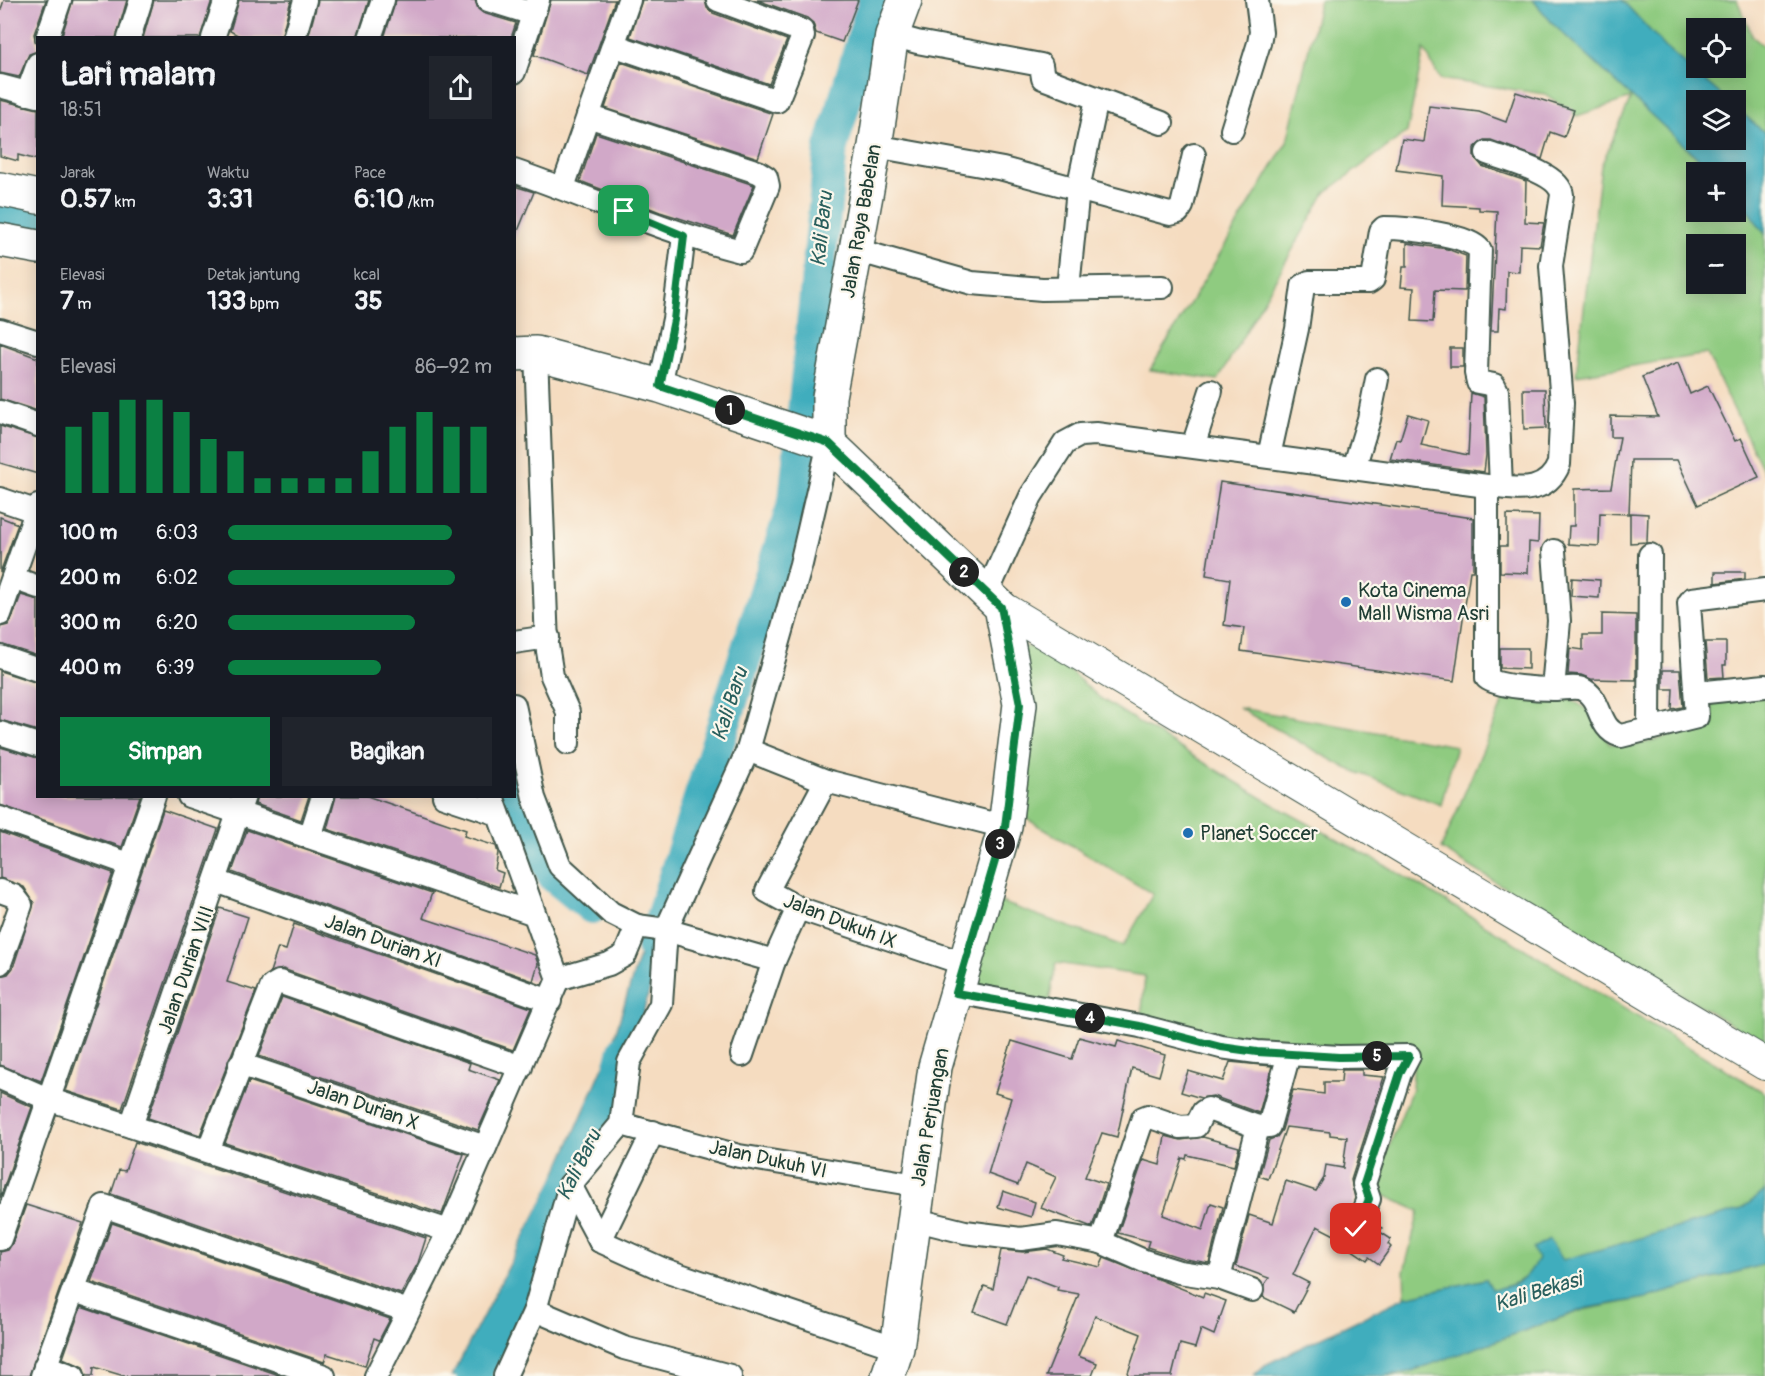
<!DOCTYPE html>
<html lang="id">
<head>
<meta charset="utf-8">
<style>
  body { margin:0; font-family:Pangolin,sans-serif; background:#20242c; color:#f1f3f6; height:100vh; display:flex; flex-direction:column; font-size:22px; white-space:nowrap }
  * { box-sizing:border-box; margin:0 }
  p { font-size:20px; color:#9ea1a6 }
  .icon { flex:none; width:33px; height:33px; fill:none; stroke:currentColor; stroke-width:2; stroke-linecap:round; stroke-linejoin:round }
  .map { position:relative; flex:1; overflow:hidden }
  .sheet { position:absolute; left:36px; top:36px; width:480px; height:762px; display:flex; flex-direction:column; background:#171b24; border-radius:0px; box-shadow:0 3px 15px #0003 }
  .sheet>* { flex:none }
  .tools { position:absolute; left:1686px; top:18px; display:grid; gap:12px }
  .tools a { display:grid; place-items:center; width:60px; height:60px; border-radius:0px; background:#171b24; box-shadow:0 3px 15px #0003; font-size:30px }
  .pin { position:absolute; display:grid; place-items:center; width:51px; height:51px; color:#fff; margin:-26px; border-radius:12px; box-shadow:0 3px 9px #0006 }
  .km { position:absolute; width:30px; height:30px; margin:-15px; border-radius:50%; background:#222; color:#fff; font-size:16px; line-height:30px; text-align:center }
  .round { display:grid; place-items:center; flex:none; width:63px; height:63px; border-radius:0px; background:#20242c }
  .headline { display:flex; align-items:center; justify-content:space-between; height:102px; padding:0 24px }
  h1 { font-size:33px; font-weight:700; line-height:45px }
  .figures { display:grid; grid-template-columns:repeat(3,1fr); gap:9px; height:102px; padding:6px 24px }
  .figures div { display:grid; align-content:center }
  .figures b { font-size:26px; font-weight:700 }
  .figures small { font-size:16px; font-weight:400 }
  .figures p { font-size:16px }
  .chart { height:168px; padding:12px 24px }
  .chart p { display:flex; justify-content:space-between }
  .chart svg { width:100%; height:108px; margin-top:6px; stroke:#0b8043; stroke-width:6 }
  .cta { display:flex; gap:12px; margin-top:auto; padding:12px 24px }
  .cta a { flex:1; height:69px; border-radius:0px; background:#0b8043; color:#fff; font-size:24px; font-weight:700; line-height:69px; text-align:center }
  .cta a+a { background:#20242c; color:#f1f3f6 }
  ul { padding:0 24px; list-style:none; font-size:20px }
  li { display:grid; grid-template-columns:96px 72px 1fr; align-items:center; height:45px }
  li i { height:15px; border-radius:8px; background:#0b8043 }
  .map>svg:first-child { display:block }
  .green { fill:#8fcb80; stroke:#57845a; stroke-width:1.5; fill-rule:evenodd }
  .water { fill:#3fadbd; stroke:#2f7578; stroke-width:1.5 }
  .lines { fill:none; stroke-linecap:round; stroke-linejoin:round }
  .river { stroke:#3fadbd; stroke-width:34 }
  .building { fill:#d1a8c8 }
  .street-casing { stroke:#3f5549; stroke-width:26 }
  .secondary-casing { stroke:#3f5549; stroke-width:34 }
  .primary-casing { stroke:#3f5549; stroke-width:36 }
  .street { stroke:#fff; stroke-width:22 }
  .secondary { stroke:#fff; stroke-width:32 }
  .primary { stroke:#fff; stroke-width:33 }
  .route-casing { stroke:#fff; stroke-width:12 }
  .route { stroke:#0b8043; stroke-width:8 }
  .poi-dot { fill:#1f6fb2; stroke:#fbf7ec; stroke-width:2 }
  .labels { text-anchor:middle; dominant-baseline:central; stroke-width:4.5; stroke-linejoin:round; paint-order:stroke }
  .street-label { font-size:20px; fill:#1f3d34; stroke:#fbf7ec }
  .poi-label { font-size:20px; fill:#1f3d34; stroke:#fbf7ec; text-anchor:start }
  .water-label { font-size:21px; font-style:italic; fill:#295f5d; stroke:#fbf7ec }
</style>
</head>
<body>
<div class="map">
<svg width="1765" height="1376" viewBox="0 0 1765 1376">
  <rect width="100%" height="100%" fill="#fbf7ec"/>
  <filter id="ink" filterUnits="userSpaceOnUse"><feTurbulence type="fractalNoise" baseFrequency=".0167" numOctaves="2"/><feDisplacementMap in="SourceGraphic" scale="12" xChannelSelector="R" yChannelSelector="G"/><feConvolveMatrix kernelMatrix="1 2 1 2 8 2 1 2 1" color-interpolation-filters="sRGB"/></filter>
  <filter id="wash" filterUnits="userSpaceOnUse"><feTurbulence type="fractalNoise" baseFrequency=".008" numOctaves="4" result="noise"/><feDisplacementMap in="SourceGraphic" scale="24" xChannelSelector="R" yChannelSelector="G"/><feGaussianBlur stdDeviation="1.35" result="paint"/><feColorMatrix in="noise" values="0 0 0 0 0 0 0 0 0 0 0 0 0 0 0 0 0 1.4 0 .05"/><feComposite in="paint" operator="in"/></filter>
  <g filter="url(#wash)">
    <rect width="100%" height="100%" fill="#f5dcc0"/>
    <g class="green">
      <path d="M1320 0H1533L1554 25 1713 172H1696V212H1736V194L1740 198 1765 234V474L1707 354 1576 375 1601 166 1631 98 1577 116 1545 94 1440 79 1424 49 1407 132 1325 193 1218 380 1150 370 1287 142ZM1696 244H1736V284H1696Z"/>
      <path d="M1622 0H1737L1753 37 1765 47V133L1736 108V100H1727L1665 47ZM1696 28H1736V68H1696Z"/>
      <path d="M1020 647 1044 648 1100 698 1162 737 1272 804 1388 867 1765 1093V1191L1740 1210 1563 1261 1549 1241C1531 1270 1529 1285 1492 1289L1485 1279 1405 1297 1404 1272 1419 1211 1372 1190 1412 1089 1414 1054 1264 1048 1141 1022 1145 976 1056 963 1049 1002 968 988 995 900 1123 946 1153 894 1022 816Z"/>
      <polygon points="1765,686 1765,1045 1441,849 1506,695 1570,698 1589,711 1610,744 1632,746 1713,725 1711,692"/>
      <polygon points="1239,708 1456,746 1441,805 1346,768"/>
      <polygon points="1765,1264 1765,1376 1383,1376 1409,1372 1583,1310 1646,1298"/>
    </g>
    <g class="water">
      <polygon points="1533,0 1622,0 1665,47 1727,100 1696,100 1696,140 1736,140 1736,108 1765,133 1765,234 1736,194 1736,172 1713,172 1554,25"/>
      <polygon points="646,933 665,936 629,1062 570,1185 468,1376 452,1376 553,1181 610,1051"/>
      <path d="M1765 1191V1264L1646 1298 1587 1308 1409 1372 1383 1376H1253L1265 1365 1405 1297 1486 1279 1492 1289C1518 1286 1525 1282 1538 1259L1533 1249 1549 1240 1563 1260 1740 1210Z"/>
    </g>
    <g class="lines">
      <g class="river">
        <polyline points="0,210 38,217"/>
        <polyline points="514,786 553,875 592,907"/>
        <polyline points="653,946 795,501 831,147 875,0"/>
        <polyline points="474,1376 613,1098 625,1050"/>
      </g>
    </g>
    <g id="blocks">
      <g class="building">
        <polygon points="4,0 46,0 34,34 38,51 29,54 19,77 0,73 0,12"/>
        <polygon points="73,0 127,0 116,38 61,38"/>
        <polygon points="154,0 212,0 200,38 143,38"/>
        <polygon points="239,0 291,0 281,38 243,38 230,31"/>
        <polygon points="318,0 369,0 357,38 308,38"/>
        <polygon points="396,0 475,0 478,9 483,13 516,23 511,38 384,38"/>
        <polygon points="551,0 615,0 588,75 534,55"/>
        <polygon points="642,0 705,0 707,8 713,13 787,40 769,84 630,37"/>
        <polygon points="757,0 858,0 842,42 816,33 813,23 807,18"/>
        <polygon points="621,62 773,114 758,158 605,108"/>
        <polygon points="1516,92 1574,110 1564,137 1550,132 1542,159 1491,140 1484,140 1474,148 1474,156 1482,166 1526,181 1525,222 1544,223 1540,246 1520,245 1519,272 1507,271 1506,309 1499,308 1498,331 1491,331 1497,211 1479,210 1479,207 1442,205 1443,176 1396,170 1402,139 1424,142 1429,106 1479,112 1506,122"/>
        <polygon points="0,100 38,109 38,160 18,155 18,161 0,156"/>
        <polygon points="596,133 754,185 733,235 660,212 580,181"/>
        <polygon points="514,186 534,192 515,238 514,238"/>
        <polygon points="1407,243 1447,249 1466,256 1465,291 1435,290 1433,322 1412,321 1414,288 1401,287 1403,267 1407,267"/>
        <polygon points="0,344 38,358 38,411 0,399"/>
        <rect x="1450" y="348" width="13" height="19"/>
        <polygon points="1678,363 1690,394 1708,386 1735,441 1741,438 1759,477 1698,505 1677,460 1631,460 1629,514 1600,513 1599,546 1568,544 1569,526 1574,526 1574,489 1611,488 1620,437 1611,437 1611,416 1658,417 1642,377"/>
        <polygon points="1523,389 1545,389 1546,428 1524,429"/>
        <polygon points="1471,393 1484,397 1486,455 1484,472 1390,459 1396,439 1400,440 1408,414 1428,420 1421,445 1468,455"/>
        <polygon points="0,426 38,438 38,474 0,463"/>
        <polygon points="1220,482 1473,518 1473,571 1470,571 1454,681 1241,651 1244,628 1224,625 1230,579 1206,575"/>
        <polygon points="1630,513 1648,514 1647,542 1630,543"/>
        <polygon points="1507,515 1539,516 1538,543 1529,542 1528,573 1500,572 1500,546 1507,546"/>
        <polygon points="0,517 18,524 0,573"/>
        <polygon points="1715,572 1745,572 1745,579 1715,583"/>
        <polygon points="1572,578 1600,580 1599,598 1571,596"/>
        <polygon points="21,595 38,600 38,656 0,644 0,627 8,625 12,619"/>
        <polygon points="1602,614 1636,615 1636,680 1591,679 1581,675 1568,674 1570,648 1583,650 1583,635 1602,635"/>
        <polygon points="1705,642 1726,642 1726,665 1723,665 1724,677 1708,678"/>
        <polygon points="1500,648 1528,648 1528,669 1500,668"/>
        <polygon points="1663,670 1680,670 1683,707 1672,709 1673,689 1663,689"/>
        <polygon points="0,671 38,683 38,731 0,720"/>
        <polygon points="0,747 38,758 38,796 140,796 122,847 0,805"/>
        <polygon points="257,796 309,796 301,820 255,804"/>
        <polygon points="336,796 367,796 466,830 464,836 496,846 498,853 495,870 503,873 499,887 327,829"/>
        <polygon points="163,810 218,829 122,1109 66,1091"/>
        <polygon points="247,830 432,893 423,918 535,955 538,964 533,981 232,872"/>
        <polygon points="0,832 113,873 41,1081 0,1065 0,976 8,974 13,968 34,903 24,887 0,878"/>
        <polygon points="220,908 248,917 227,982 256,991 200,1135 148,1118"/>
        <polygon points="294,924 531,1008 513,1050 283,969 270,972 278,948 286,950"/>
        <polygon points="282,997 470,1063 468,1069 500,1080 478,1130 259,1056"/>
        <polygon points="1079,1037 1116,1047 1118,1041 1165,1055 1159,1076 1132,1068 1117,1137 1102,1133 1085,1177 1106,1184 1092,1227 1041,1208 1056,1177 1026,1164 1018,1185 988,1174 1011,1098 995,1093 1012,1041 1072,1059"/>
        <polygon points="1230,1062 1272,1066 1259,1113 1213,1096 1201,1098 1181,1092 1188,1071 1223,1081"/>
        <polygon points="1342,1070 1362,1070 1362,1075 1384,1077 1351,1180 1355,1198 1343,1231 1350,1241 1358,1242 1368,1235 1373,1223 1382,1228 1380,1232 1391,1239 1388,1244 1391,1247 1379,1264 1369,1257 1367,1260 1348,1247 1350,1243 1317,1226 1293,1275 1309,1283 1294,1312 1263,1297 1264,1285 1269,1278 1236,1266 1249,1215 1273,1223 1286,1181 1316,1191 1324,1178 1326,1165 1343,1168 1347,1137 1330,1135 1330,1132 1286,1127 1268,1179 1259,1176 1269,1140 1277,1137 1282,1130 1293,1090 1324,1094 1324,1082 1341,1082"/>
        <polygon points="249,1081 464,1154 442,1214 225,1143"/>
        <polygon points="0,1093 32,1107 0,1198"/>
        <polygon points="1165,1136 1181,1140 1203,1137 1239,1147 1234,1166 1187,1155 1186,1159 1182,1158 1163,1215 1203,1230 1211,1203 1223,1207 1209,1263 1185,1259 1147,1247 1149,1241 1118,1233 1143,1160 1160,1165"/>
        <polygon points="135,1142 426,1238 418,1263 401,1294 111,1194 119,1170 125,1171"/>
        <polygon points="1003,1191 1035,1202 1031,1217 998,1207"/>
        <polygon points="26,1205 83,1223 29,1376 0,1376 0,1252 8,1250 12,1244"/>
        <polygon points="112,1223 390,1319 379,1340 374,1338 365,1366 327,1354 324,1362 91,1282"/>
        <polygon points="1047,1249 1063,1255 1061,1258 1100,1267 1104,1258 1203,1297 1204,1293 1226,1301 1214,1335 1201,1329 1195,1348 1180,1344 1172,1376 1127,1376 1141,1334 1095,1316 1078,1356 1097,1363 1092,1376 1046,1376 1079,1294 1057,1290 1058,1287 1026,1275 1007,1324 974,1312 984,1286 993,1289 1001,1250 1023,1252"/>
        <polygon points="81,1307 282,1376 124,1376 94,1367 93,1376 86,1376 83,1367 63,1358"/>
      </g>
    </g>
  </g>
  <g filter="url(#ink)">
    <use href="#blocks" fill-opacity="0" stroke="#3f5549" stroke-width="1.5"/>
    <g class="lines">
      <defs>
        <g id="street">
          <polyline points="488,0 533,14"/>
          <polyline points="892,35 917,42 1041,65 1043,78 1162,123"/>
          <polyline points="47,38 60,0"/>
          <polyline points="129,38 141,0"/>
          <polyline points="213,38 226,0"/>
          <polyline points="294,38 305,0"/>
          <polyline points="370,38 383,0"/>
          <polyline points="613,45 777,101 803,36 802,31 718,0"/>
          <polyline points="514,72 538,0"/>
          <polyline points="0,86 38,96"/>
          <polyline points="27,94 38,64"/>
          <polyline points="1232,130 1259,43 1261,32 1257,0"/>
          <polyline points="875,146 1003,169 1170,214 1178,212 1182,206 1194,155"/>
          <path d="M1487 153C1506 160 1560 173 1562 195L1551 266 1562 403 1559 464C1546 496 1517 489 1488 486"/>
          <path d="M514 171C590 197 663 232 741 251L768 186 766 177 758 172 588 116"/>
          <polyline points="563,187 629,0"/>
          <polyline points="856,250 972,283 1042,289 1162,287"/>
          <polyline points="1068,288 1078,189 1097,99"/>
          <polyline points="0,330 38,342"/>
          <polyline points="536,353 547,645 552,676 568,712 568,743"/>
          <polyline points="660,386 674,319 684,235"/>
          <polyline points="0,412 38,425"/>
          <polyline points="1193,446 1211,391"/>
          <path d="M1269 456 1297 329 1303 286 1309 282H1369L1373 279 1381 231 1384 228C1404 228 1469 234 1480 250L1476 373 1478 382 1494 385 1497 391 1501 487"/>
          <polyline points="1354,468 1369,419 1377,379"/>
          <polyline points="0,499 38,512"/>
          <polyline points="13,578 38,587"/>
          <path d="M987 593 1031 496 1065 443 1080 435 1096 434 1487 486V678C1498 687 1539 689 1555 689 1563 689 1575 686 1582 689 1603 698 1596 729 1621 736L1697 717 1689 603 1692 599 1765 590"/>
          <polyline points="0,614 38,506"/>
          <polyline points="514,642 548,637"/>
          <polyline points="0,657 38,670"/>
          <polyline points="1553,689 1559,621 1554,551"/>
          <polyline points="1697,693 1765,686"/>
          <polyline points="514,705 534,798 560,866 611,913 637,926"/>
          <polyline points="1649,729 1650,555"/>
          <polyline points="0,733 38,745"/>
          <polyline points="748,750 826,781 1005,827"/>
          <polyline points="826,781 767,891 798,908 965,964"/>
          <polyline points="189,796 532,913"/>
          <polyline points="444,796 498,814"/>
          <polyline points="0,818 129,864"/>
          <polyline points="310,837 323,796"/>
          <polyline points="216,881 550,1001"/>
          <polyline points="0,891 14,896 21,905 0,963"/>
          <polyline points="558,979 609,964 625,955 637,926 666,930 774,961"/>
          <polyline points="956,992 1140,1026 1221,1047 1257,1052 1339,1057 1409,1056 1400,1073 1364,1184 1369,1199 1356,1229"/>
          <polyline points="742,1055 774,961 798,908"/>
          <polyline points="240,1064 485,1147"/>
          <polyline points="0,1078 48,1099 449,1231"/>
          <polyline points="621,1124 739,1156 917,1185"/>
          <polyline points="131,1126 244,796"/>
          <polyline points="208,1151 272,986 279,982 521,1067"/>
          <polyline points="570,1185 600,1241 662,1269 897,1348"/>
          <polyline points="913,1219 965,1232 1021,1239 1057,1234 1101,1242 1144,1261 1179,1272 1219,1278 1252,1290"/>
          <polyline points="0,1239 154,796"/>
          <polyline points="600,1241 653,1132"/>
          <polyline points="1101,1242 1143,1118 1148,1116 1180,1127 1196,1126 1203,1112 1208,1109 1258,1127 1269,1126 1289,1054"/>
          <polyline points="1219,1278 1258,1127"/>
          <polyline points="75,1291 324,1376"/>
          <polyline points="535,1310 624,1348 730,1376"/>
          <polyline points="45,1366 73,1376"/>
          <polyline points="42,1376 104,1206 408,1311"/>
          <polyline points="376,1376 449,1231 558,979 492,796"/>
          <polyline points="505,1376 535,1310 570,1185 621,1124 629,1062 661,1004 666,930 748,750 801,564 829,443"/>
        </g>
        <polyline id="secondary" points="1001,607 1765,1064"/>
        <g id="primary">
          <polyline points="0,189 38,197"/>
          <polyline points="0,240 38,247"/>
          <polyline points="514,354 536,353 660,386 829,443 1001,607 1020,704 1005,827 935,1067 897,1348 888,1376"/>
          <polyline points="829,443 829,397 875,146 892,35 905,0"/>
        </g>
      </defs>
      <use href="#street" class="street-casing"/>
      <use href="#secondary" class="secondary-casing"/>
      <use href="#primary" class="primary-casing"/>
      <use href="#street" class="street"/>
      <use href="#secondary" class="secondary"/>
      <use href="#primary" class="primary"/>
    </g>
  </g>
  <g class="lines" filter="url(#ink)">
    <defs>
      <polyline id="route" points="624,211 684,236 674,320 660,386 829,443 1001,607 1020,704 1005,827 956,993 1140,1026 1221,1047 1257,1052 1339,1057 1409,1056 1400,1073 1364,1184 1369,1199 1356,1229"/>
    </defs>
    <use href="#route" class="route-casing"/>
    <use href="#route" class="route"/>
  </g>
  <g class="poi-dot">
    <circle cx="1346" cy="602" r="6"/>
    <circle cx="1188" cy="833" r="6"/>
  </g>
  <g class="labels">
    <g class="street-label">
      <text transform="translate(861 221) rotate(-80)">Jalan Raya Babelan</text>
      <text transform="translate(840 921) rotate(21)">Jalan Dukuh IX</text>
      <text transform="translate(383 941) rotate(20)">Jalan Durian XI</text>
      <text transform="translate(186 970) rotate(-71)">Jalan Durian VIII</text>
      <text transform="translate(363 1105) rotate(19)">Jalan Durian X</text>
      <text transform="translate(930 1117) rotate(-80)">Jalan Perjuangan</text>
      <text transform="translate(768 1159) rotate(12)">Jalan Dukuh VI</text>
    </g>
    <g class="poi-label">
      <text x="1358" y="590">Kota Cinema<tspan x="1358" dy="23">Mall Wisma Asri</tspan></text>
      <text x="1200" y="833">Planet Soccer</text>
    </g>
    <g class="water-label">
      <text transform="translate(822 229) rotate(-84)">Kali Baru</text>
      <text transform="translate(730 704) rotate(-72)">Kali Baru</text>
      <text transform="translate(579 1165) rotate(-64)">Kali Baru</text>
      <text transform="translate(1538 1292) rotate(-17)">Kali Bekasi</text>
    </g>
  </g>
</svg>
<div class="tools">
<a><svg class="icon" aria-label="locate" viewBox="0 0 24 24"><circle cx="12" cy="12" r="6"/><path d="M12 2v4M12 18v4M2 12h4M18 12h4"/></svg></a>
<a><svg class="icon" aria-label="layers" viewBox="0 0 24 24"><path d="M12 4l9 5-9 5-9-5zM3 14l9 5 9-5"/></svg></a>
<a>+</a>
<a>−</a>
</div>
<div class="pin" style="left:624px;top:211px;background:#1e9e55"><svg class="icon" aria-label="arrive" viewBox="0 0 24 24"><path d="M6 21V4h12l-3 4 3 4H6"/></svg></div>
<div class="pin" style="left:1356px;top:1229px;background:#d93025"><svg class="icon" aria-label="check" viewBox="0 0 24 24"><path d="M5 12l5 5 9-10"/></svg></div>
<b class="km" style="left:730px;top:410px">1</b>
<b class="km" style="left:964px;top:572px">2</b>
<b class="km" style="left:1000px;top:844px">3</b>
<b class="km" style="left:1090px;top:1018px">4</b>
<b class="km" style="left:1377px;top:1056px">5</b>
<section class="sheet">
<div class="headline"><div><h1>Lari malam</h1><p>18:51</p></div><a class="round"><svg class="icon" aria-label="share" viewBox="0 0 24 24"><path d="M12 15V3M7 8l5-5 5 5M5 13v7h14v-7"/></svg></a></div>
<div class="figures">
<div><p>Jarak</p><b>0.57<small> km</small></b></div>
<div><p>Waktu</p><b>3:31</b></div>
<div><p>Pace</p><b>6:10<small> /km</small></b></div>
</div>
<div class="figures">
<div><p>Elevasi</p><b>7<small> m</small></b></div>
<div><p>Detak jantung</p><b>133<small> bpm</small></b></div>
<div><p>kcal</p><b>35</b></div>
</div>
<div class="chart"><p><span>Elevasi</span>86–92 m</p>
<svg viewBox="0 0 160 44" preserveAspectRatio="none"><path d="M5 44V17M15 44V11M25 44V6M35 44V6M45 44V11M55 44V22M65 44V27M75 44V38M85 44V38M95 44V38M105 44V38M115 44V27M125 44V17M135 44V11M145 44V17M155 44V17"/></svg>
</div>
<ul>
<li><b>100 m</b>6:03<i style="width:85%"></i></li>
<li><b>200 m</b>6:02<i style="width:86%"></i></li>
<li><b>300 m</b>6:20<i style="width:71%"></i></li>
<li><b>400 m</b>6:39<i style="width:58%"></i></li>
</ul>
<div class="cta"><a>Simpan</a><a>Bagikan</a></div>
</section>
</div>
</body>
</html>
